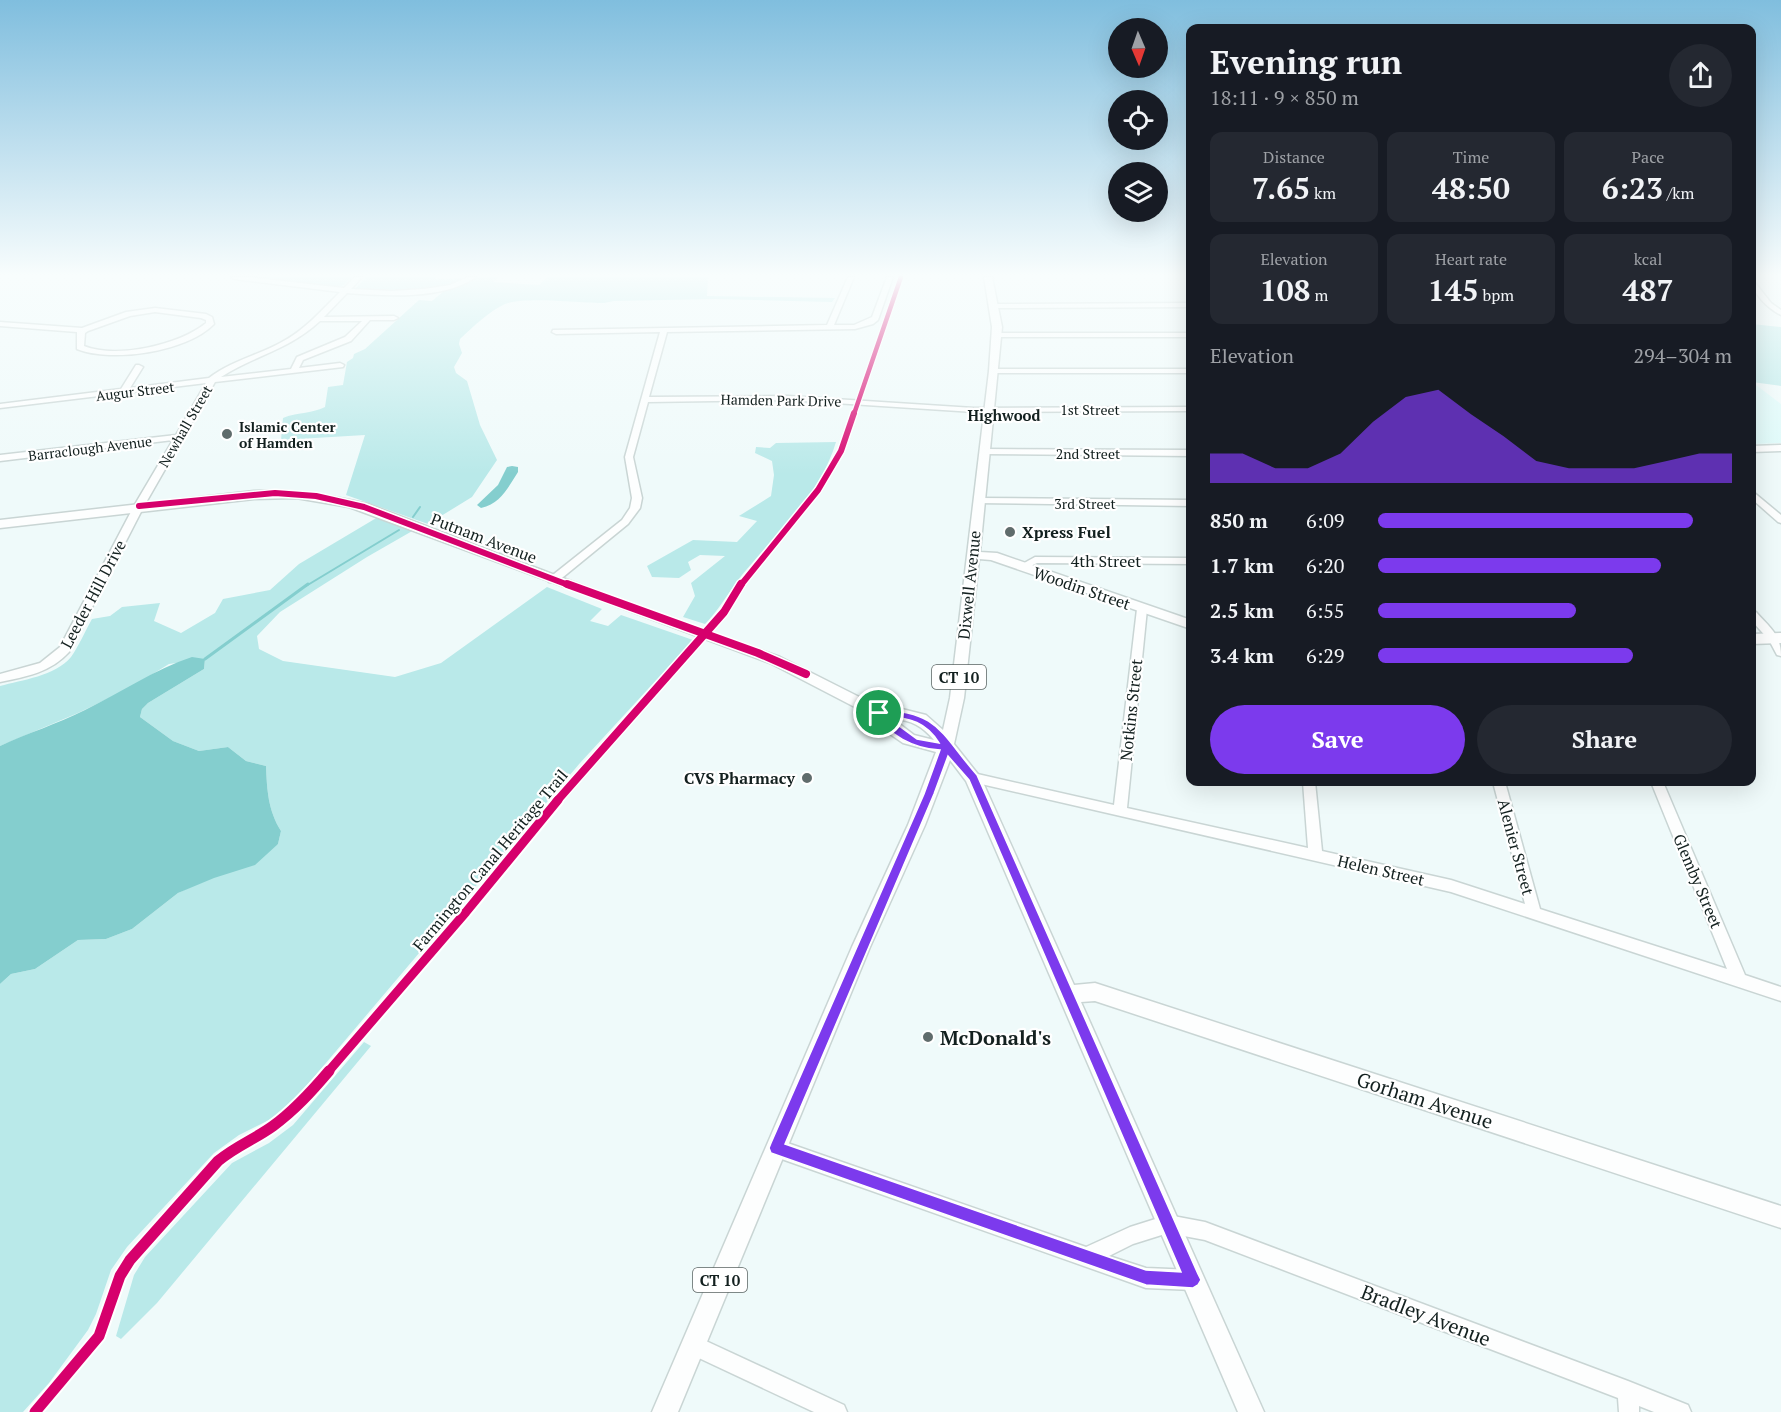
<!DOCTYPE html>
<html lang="en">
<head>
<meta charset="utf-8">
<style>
  body { margin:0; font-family:"PT Serif",serif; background:#242831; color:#f1f3f6; height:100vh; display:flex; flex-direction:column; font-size:22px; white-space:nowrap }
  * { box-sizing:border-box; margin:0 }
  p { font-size:20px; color:#9ea1a6 }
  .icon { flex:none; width:33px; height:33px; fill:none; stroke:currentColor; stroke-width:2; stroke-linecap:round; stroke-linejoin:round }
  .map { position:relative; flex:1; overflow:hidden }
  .panel { position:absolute; left:1186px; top:24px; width:570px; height:762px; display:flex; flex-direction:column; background:#171b24; border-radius:12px; box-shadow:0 6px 24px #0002 }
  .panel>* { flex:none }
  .needle { width:39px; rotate:178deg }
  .buttons { position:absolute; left:1108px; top:18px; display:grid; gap:12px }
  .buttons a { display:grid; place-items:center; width:60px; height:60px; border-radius:50%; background:#171b24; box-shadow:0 6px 24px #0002; font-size:30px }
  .pin { position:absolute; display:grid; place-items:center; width:51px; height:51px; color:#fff; margin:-26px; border:3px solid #fff; border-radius:50%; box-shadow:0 2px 6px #0007 }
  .round { display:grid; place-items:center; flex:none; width:63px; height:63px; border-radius:32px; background:#242831 }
  .head { display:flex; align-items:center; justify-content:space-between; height:102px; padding:0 24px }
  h1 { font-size:33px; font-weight:700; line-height:45px }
  .metrics { display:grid; grid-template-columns:repeat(3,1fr); gap:9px; height:102px; padding:6px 24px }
  .metrics div { display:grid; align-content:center; border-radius:12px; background:#242831; text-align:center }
  .metrics b { font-size:30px; font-weight:700 }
  .metrics small { font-size:16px; font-weight:400 }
  .metrics p { font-size:16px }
  .chart { height:168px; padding:12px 24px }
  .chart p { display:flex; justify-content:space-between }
  .chart svg { width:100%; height:108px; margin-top:6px; fill:#7c3aed; opacity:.7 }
  .action { display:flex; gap:12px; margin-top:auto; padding:12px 24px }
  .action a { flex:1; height:69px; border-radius:36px; background:#7c3aed; color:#fff; font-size:24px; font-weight:700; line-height:69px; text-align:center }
  .action a+a { background:#242831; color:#f1f3f6 }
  ul { padding:0 24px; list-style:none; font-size:20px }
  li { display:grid; grid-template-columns:96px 72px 1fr; align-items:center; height:45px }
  li i { height:15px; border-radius:8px; background:#7c3aed }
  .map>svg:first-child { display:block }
  .built { fill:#ddfaf9 }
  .green { fill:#b9e9e9 }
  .water { fill:#84cece }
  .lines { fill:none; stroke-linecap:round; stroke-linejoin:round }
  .stream-far1 { stroke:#84cece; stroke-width:2 }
  .stream { stroke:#84cece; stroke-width:3 }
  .minor-casing { stroke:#c9d5d4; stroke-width:3 }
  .major-casing { stroke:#c9d5d4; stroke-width:3 }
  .minor { fill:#fdfefe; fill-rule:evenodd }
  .major { fill:#fdfefe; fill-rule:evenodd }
  .cycleway-far4-casing { stroke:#fff; stroke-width:7 }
  .cycleway-far3-casing { stroke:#fff; stroke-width:9 }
  .cycleway-far2-casing { stroke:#fff; stroke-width:11 }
  .cycleway-far1-casing { stroke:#fff; stroke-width:13 }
  .cycleway-casing { stroke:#fff; stroke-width:15 }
  .cycleway-far4 { stroke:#d6006c; stroke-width:4.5 }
  .cycleway-far3 { stroke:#d6006c; stroke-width:6 }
  .cycleway-far2 { stroke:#d6006c; stroke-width:8 }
  .cycleway-far1 { stroke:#d6006c; stroke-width:9 }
  .cycleway { stroke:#d6006c; stroke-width:11 }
  .route { fill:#7c3aed; stroke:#fff; stroke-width:1.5; fill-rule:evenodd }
  .poi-dot { fill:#606c6c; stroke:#fff; stroke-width:2 }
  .labels { text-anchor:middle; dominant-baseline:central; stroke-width:4.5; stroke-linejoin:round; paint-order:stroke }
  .far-street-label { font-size:14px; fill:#13201f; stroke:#fff }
  .far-poi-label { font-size:14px; font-weight:bold; fill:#13201f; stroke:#fff; text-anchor:start }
  .far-neighbourhood-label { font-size:15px; font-weight:bold; fill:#13201f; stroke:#fff }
  .shield { fill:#fff; stroke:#5a6362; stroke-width:1.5 }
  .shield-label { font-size:15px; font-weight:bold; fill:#13201f }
  .poi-label { font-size:16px; font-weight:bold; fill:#13201f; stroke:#fff; text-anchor:start }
  .street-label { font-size:16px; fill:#13201f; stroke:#fff }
  .near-poi-label { font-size:20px; font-weight:bold; fill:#13201f; stroke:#fff; text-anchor:start }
  .near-street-label { font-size:20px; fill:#13201f; stroke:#fff }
</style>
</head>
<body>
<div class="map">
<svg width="1781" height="1412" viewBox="0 0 1781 1412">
  <rect width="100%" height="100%" fill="#effafa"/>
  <polygon class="built" points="1752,382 1781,404 1781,443 1752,444"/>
  <g class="green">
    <polygon points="259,277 352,277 344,285 337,287"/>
    <path d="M366 277H436L435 279 498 277 493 282 539 285 548 277H708L707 296 835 298 832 302 715 299 614 301 604 303C582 303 524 296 505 304 488 312 474 326 460 339L459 344 462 353 454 367 456 373 467 381 480 425 497 460 472 497 428 524 346 495 365 435 281 440 283 418C297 412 311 414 325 407L328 387 343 385 347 362 353 358 354 354 365 349 419 300 432 301 444 291 355 289Z"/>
    <polygon points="1752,324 1781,327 1781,386 1752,382"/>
    <path d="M836 442C820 497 772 537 738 580 727 595 718 611 705 624L683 617 695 596 691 583 725 556 700 555 688 562 691 570 679 578 652 577 647 566 693 540 737 542 757 521 739 516 771 496 774 475 772 461 755 453 756 447 770 448 776 443Z"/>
    <path d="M378 517 414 530 367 557 280 612 257 636 259 649 283 661 395 677 441 663 547 587 602 609 590 621 608 626 621 615 693 640 580 763 292 1103 279 1115 239 1135 214 1153 127 1247 111 1270 96 1314 88 1330 49 1383 23 1412H0V984L11 974 35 969 78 940 106 939 132 929 178 893 278 844 281 831C268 810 267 790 266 766L246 761 228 747 199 751 173 741 140 717 142 709 148 703 204 669 205 659 169 664 130 688 78 713 0 746V686C22 680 55 676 71 657 79 646 85 631 92 619L110 616 122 607 160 603 154 621 181 633 215 613 223 599 270 590 299 564Z"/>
    <polygon points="364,1042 371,1046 157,1303 121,1339 116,1336 134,1275 145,1257 232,1163 269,1143 293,1125"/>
  </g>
  <g class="water">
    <path d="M512 466 518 467V472C507 489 501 503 481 508L477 505 498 485 507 467Z"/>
    <path d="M192 657 205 659 204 669 148 703 142 709 140 717 173 741 199 751 228 747 246 761 266 766C267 790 268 810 281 831L278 844 255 865 214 878 178 893 132 929 106 939 78 940 35 969 11 974 0 984V746C28 733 57 724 85 710 120 693 155 669 192 657Z"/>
  </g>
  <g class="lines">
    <g class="stream-far1">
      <polyline points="413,517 420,507"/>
      <polyline points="306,586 399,530"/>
    </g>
    <polyline class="stream" points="205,659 308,584"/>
    <defs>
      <g id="minor">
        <path d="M231 277H247L344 288 355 277H362L351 289 392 291 424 289 450 285 468 277H476C444 300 385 296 347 293L324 317 394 316 398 318 394 320H370L351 341 303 360 299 368 340 363 344 365 343 367 215 382 144 506 69 652C51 672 26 677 0 682V674L40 663 60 647 134 506 173 440 0 461V455L176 435 206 383 0 408V404L121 389 136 365H139L143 367 130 388 209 378C229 362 258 355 280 343 304 331 321 311 340 292L234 279ZM320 321H362L345 337 297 357 291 369 221 377C255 355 289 350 320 321Z"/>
        <polygon points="848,277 854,277 834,325 854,325 872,317 887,277 893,277 878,320 873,324 855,329 667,332 649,397 788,396 974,408 1191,407 1191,411 974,412 788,400 648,402 633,457 642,498 640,508 628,524 557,582 549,582 548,580 549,578 622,520 630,508 632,498 625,457 660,332 556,334 552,332 553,330 827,325"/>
        <path d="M1752 279 1771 303 1781 310V315C1769 309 1752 294 1752 279Z"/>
        <polygon points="1191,303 1191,307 994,308 990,306 994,304"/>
        <path d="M155 308 206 314 212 317 214 324C187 352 112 363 77 349V332L0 326V322L82 328 126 312ZM155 312 201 318 206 320V323C180 345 116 359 84 346L85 333 88 331 130 316Z"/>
        <rect x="994" y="333" width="197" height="4"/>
        <rect x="991" y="369" width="200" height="4"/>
        <polygon points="1781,445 1781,451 1752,452 1752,446"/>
        <polygon points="984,449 1191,450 1191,456 981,454 980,452"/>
        <polygon points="1752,491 1781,515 1781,523 1778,522 1752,499"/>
        <polygon points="979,498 1191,500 1191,506 976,503 976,499"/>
        <polygon points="1035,557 1191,558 1191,564 1037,563 1022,570 1017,567"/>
        <polygon points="1142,606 1147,609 1127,808 1308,848 1303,782 1315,782 1322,851 1451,880 1525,904 1493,782 1505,782 1540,909 1727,969 1651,782 1663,782 1745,975 1781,987 1781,1001 1451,892 968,781 967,778 968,775 973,773 1114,805 1137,609"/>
        <path d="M1752 611 1756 612C1769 627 1781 634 1781 656L1777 655 1769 640 1752 621Z"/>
        <polygon points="776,1139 1086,1247 1130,1227 1168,1215 1205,1222 1628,1381 1688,1405 1691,1412 1654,1412 1639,1406 1639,1412 1619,1412 1618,1398 1205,1240 1168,1233 1133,1244 1109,1256 1146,1268 1193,1270 1200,1273 1203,1280 1200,1287 1193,1290 1146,1288 776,1157 770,1154 767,1148 770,1142"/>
        <polygon points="693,1335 844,1405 847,1412 814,1412 686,1352 683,1345 686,1338"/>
      </g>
      <g id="major">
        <path d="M984 277H992L1002 327 980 552 997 553 1191 620V629L991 560 979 559 964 698 954 744 981 778 1074 985 1095 983 1781 1206V1228L1095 1001 1081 1002 1264 1412H1238L966 781 950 760 925 825 870 947 678 1412H652L852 947 908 825 936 752 903 743 887 732 874 717 770 663 349 507 296 498 254 499 0 528V520L254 491C293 489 330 495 368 504L618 599 780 657 881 708 902 709 926 715 943 730 950 698 989 371 992 327ZM893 719C912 720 922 726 934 740L914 735Z"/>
        <polygon points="1781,633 1781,643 1752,644 1752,634"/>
      </g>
    </defs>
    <use href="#minor" class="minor-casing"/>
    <use href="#major" class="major-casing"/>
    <use href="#minor" class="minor"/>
    <use href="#major" class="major"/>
    <defs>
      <polyline id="cycleway-far4" points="854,414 901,277"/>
      <g id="cycleway-far3">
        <polyline points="139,506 275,493 316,496 364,507 571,586"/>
        <polyline points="740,586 818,490 841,451 854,413"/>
      </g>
      <g id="cycleway-far2">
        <polyline points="567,584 758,653 806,674"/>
        <polyline points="556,802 724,612 741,584"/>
      </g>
      <polyline id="cycleway-far1" points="328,1072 466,912 558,800"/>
      <path id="cycleway" d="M35 1412 99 1336 120 1276 130 1260 218 1161C236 1146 255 1139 273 1126 295 1110 312 1091 329 1071"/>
    </defs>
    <use href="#cycleway-far4" class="cycleway-far4-casing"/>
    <use href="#cycleway-far3" class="cycleway-far3-casing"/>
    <use href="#cycleway-far2" class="cycleway-far2-casing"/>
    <use href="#cycleway-far1" class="cycleway-far1-casing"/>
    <use href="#cycleway" class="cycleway-casing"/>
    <use href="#cycleway-far4" class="cycleway-far4"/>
    <use href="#cycleway-far3" class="cycleway-far3"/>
    <use href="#cycleway-far2" class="cycleway-far2"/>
    <use href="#cycleway-far1" class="cycleway-far1"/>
    <use href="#cycleway" class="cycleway"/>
  </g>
  <linearGradient id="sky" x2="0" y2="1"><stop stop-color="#80bede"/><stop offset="0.58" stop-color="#f8fdfd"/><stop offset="1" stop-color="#f8fdfd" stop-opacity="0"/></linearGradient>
  <rect width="1781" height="474" fill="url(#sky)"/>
  <path class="route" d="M879 710C939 711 941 734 977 775L1198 1274 1201 1280 1198 1285 1193 1288 1146 1285 771 1153 769 1148 771 1143 924 794 940 750C914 749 888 735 874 713ZM887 717C909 717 927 723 939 743L917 739ZM948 756 969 780 1181 1272 1146 1270 785 1144 934 794Z"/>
  <g class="poi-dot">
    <circle cx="227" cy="434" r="6"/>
    <circle cx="1010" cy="532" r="6"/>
    <circle cx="807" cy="778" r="6"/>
    <circle cx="928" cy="1037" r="6"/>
  </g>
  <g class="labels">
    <g class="far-street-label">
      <text transform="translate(135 391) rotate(-7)">Augur Street</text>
      <text transform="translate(781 400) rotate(1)">Hamden Park Drive</text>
      <text x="1090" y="409">1st Street</text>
      <text transform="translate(185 426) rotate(-60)">Newhall Street</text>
      <text transform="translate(90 448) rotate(-7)">Barraclough Avenue</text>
      <text x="1088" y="453">2nd Street</text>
      <text x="1085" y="503">3rd Street</text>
    </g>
    <g class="far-poi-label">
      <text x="239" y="426">Islamic Center<tspan x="239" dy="16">of Hamden</tspan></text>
    </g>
    <g class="far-neighbourhood-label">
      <text x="1004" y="415">Highwood</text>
    </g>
    <g class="shield">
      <rect x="932" y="665" width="54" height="24" rx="4.5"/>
      <rect x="693" y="1268" width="54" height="24" rx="4.5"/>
    </g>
    <g class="shield-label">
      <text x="959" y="677">CT 10</text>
      <text x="720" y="1280">CT 10</text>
    </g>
    <g class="poi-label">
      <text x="1022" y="532">Xpress Fuel</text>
      <text x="795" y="778" text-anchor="end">CVS Pharmacy</text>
    </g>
    <g class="street-label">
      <text transform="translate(484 538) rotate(21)">Putnam Avenue</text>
      <text x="1106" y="561">4th Street</text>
      <text transform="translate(969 585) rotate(-84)">Dixwell Avenue</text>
      <text transform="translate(1082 588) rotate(19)">Woodin Street</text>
      <text transform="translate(93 594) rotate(-62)">Leeder Hill Drive</text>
      <text transform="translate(1131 710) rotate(-84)">Notkins Street</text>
      <text transform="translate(1516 847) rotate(75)">Alenier Street</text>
      <text transform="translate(490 860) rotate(-50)">Farmington Canal Heritage Trail</text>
      <text transform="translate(1381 870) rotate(13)">Helen Street</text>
      <text transform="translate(1698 881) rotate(67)">Glemby Street</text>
    </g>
    <g class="near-poi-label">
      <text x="940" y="1037">McDonald's</text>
    </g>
    <g class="near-street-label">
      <text transform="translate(1425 1100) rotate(18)">Gorham Avenue</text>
      <text transform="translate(1426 1315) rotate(21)">Bradley Avenue</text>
    </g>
  </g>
</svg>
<div class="buttons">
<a><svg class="needle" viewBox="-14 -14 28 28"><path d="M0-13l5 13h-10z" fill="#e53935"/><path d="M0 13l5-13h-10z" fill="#9ea1a6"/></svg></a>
<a><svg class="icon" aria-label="locate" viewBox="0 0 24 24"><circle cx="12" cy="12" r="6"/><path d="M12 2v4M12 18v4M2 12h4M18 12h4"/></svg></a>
<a><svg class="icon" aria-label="layers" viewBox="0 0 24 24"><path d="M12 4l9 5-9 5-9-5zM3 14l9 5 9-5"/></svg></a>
</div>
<div class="pin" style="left:879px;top:713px;background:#1e9e55"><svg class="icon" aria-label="arrive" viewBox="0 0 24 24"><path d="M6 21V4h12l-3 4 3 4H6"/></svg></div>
<section class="panel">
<div class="head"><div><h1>Evening run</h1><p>18:11 · 9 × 850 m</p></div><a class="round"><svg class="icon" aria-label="share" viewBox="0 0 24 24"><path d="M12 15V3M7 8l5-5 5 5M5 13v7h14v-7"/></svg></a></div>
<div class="metrics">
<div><p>Distance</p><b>7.65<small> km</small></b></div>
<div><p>Time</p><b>48:50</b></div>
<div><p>Pace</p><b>6:23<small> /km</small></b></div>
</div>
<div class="metrics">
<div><p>Elevation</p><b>108<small> m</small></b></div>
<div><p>Heart rate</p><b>145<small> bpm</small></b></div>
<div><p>kcal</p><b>487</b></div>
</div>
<div class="chart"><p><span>Elevation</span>294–304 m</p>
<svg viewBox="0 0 160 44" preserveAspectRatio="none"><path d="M0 44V32L10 32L20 38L30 38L40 32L50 19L60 9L70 6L80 16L90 25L100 35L110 38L120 38L130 38L140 35L150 32L160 32V44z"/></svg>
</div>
<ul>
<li><b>850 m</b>6:09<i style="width:89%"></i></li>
<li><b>1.7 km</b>6:20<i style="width:80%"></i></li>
<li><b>2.5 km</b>6:55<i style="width:56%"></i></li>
<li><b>3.4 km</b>6:29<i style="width:72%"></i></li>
</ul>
<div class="action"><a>Save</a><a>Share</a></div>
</section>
</div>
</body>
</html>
